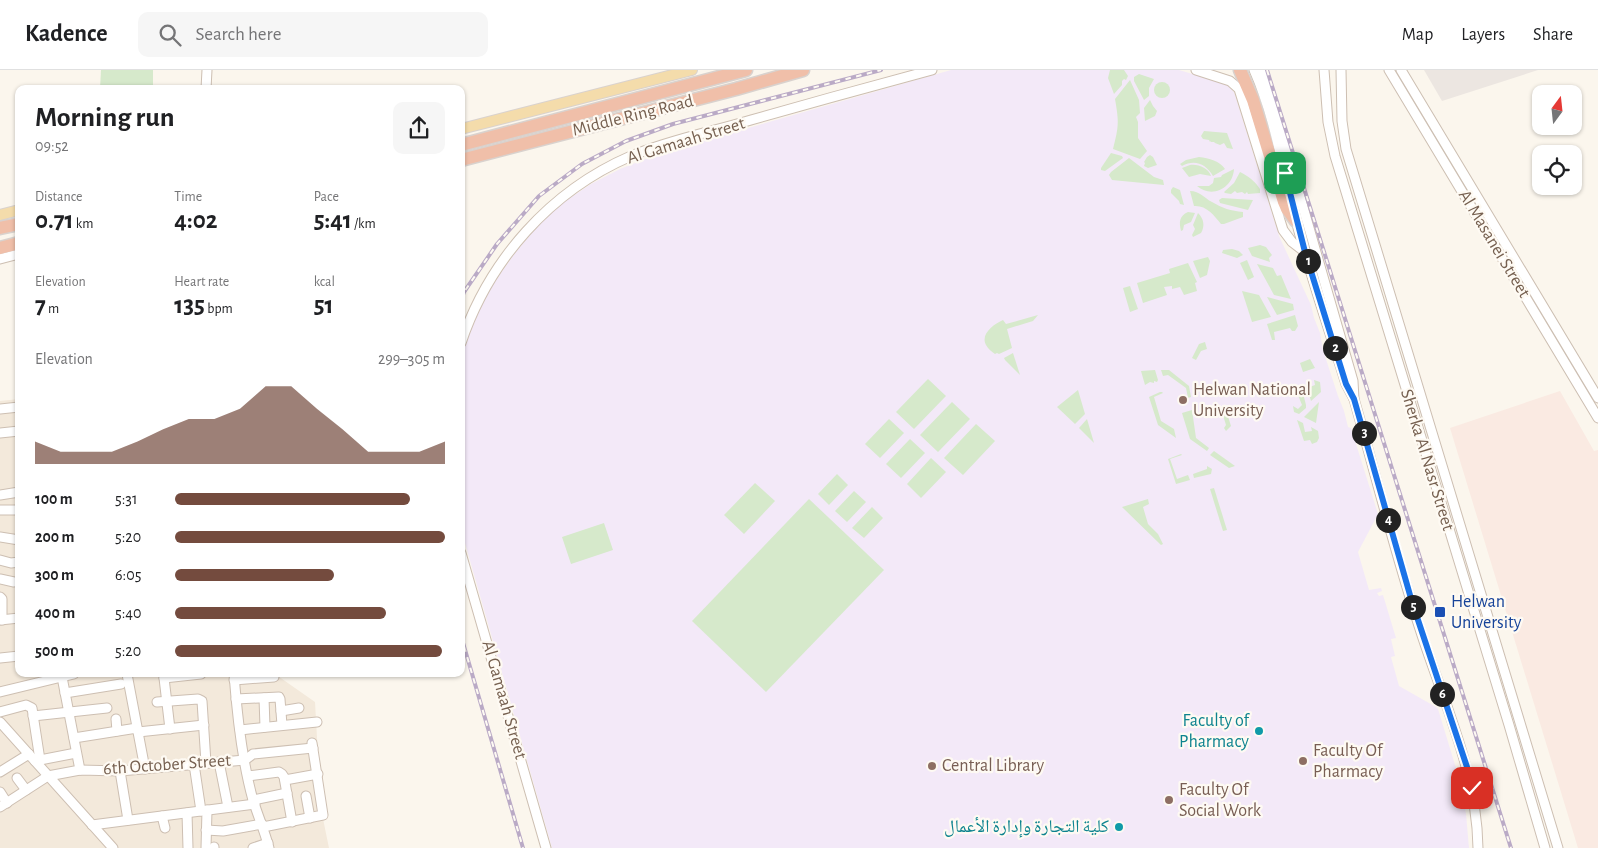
<!DOCTYPE html>
<html lang="en">
<head>
<meta charset="utf-8">
<style>
  body { margin:0; font-family:"Alegreya Sans","Noto Naskh Arabic",sans-serif; background:#f6f6f6; color:#202124; height:100vh; display:flex; flex-direction:column; font-size:19px; white-space:nowrap }
  * { box-sizing:border-box; margin:0 }
  p { font-size:16px; color:#757577 }
  .icon { flex:none; width:28px; height:28px; fill:none; stroke:currentColor; stroke-width:2; stroke-linecap:round; stroke-linejoin:round }
  .map { position:relative; flex:1; overflow:hidden }
  .panel { position:absolute; left:15px; top:15px; width:450px; height:592px; display:flex; flex-direction:column; background:#fff; border-radius:10px; box-shadow:0 1px 4px #0004 }
  .panel>* { flex:none }
  .needle { width:32px; rotate:15deg }
  .buttons { position:absolute; left:1532px; top:15px; display:grid; gap:10px }
  .buttons a { display:grid; place-items:center; width:50px; height:50px; border-radius:10px; background:#fff; box-shadow:0 1px 4px #0004; font-size:25px }
  .pin { position:absolute; display:grid; place-items:center; width:42px; height:42px; color:#fff; margin:-21px; border-radius:10px; box-shadow:0 2px 8px #0006 }
  .km { position:absolute; width:25px; height:25px; margin:-12px; border-radius:50%; background:#222; color:#fff; font-size:14px; line-height:25px; text-align:center }
  .round { display:grid; place-items:center; flex:none; width:52px; height:52px; border-radius:10px; background:#f6f6f6 }
  .summary { display:flex; align-items:center; justify-content:space-between; height:85px; padding:0 20px }
  h1 { font-size:28px; font-weight:700; line-height:38px }
  .stats { display:grid; grid-template-columns:repeat(3,1fr); gap:8px; height:85px; padding:5px 20px }
  .stats div { display:grid; align-content:center }
  .stats b { font-size:25px; font-weight:700 }
  .stats small { font-size:14px; font-weight:400 }
  .stats p { font-size:14px }
  .chart { height:140px; padding:10px 20px }
  .chart p { display:flex; justify-content:space-between }
  .chart svg { width:100%; height:90px; margin-top:5px; fill:#744b3e; opacity:.7 }
  ul { padding:0 20px; list-style:none; font-size:16px }
  li { display:grid; grid-template-columns:80px 60px 1fr; align-items:center; height:38px }
  li i { height:12px; border-radius:6px; background:#744b3e }
  header { display:flex; align-items:center; gap:30px; box-sizing:border-box; height:70px; padding:0 25px; background:#fff; border-bottom:1px solid #e0e0e0 }
  header strong { font-size:24px }
  nav { display:flex; gap:28px; margin-inline-start:auto; font-size:18px }
  .search { width:350px; height:45px; background:#f6f6f6; display:flex; align-items:center; gap:12px; box-sizing:border-box; padding:0 18px; border-radius:10px; color:#757577; font-size:19px }
  .map>svg:first-child { display:block }
  .residential { fill:#f3e9db }
  .commercial { fill:#faeae2 }
  .industrial { fill:#ece6e1 }
  .education { fill:#f3e9f8 }
  .green { fill:#d6e9cb }
  .lines { fill:none; stroke-linecap:round; stroke-linejoin:round }
  .minor-casing { stroke:#cdbfb2; stroke-width:11 }
  .major-casing { stroke:#d9d2ce; stroke-width:12 }
  .highway-casing { stroke:#d9d2ce; stroke-width:15 }
  .minor { stroke:#fff; stroke-width:9 }
  .major { stroke:#f4dcab; stroke-width:10 }
  .highway { stroke:#f0bfa9; stroke-width:12 }
  .rail-casing { stroke:#baaac6; stroke-width:4 }
  .rail { stroke:#fefaf3; stroke-width:2; stroke-dasharray:5.5; stroke-linecap:butt }
  .route-casing { stroke:#fff; stroke-width:10 }
  .route { stroke:#1a73e8; stroke-width:6 }
  .education-dot { fill:#8d6e63; stroke:#fefaf3; stroke-width:2 }
  .transit-dot { fill:#1a4fb4; stroke:#fefaf3; stroke-width:2 }
  .culture-dot { fill:#0f9aa8; stroke:#fefaf3; stroke-width:2 }
  .labels { text-anchor:middle; dominant-baseline:central; stroke-width:4.5; stroke-linejoin:round; paint-order:stroke }
  .street-label { font-size:18px; fill:#766050; stroke:#fefaf3 }
  .education-label { font-size:18px; fill:#785e54; stroke:#fefaf3; text-anchor:start }
  .transit-label { font-size:18px; fill:#164399; stroke:#fefaf3; text-anchor:start }
  .culture-label { font-size:18px; fill:#0d838f; stroke:#fefaf3; text-anchor:end }
</style>
</head>
<body>
<header>
<strong>Kadence</strong>
<div class="search"><svg class="icon" aria-label="search" viewBox="0 0 24 24"><circle cx="10" cy="10" r="6"/><path d="M15 15l6 6"/></svg>Search here</div>
<nav><a>Map</a><a>Layers</a><a>Share</a></nav>
</header>
<div class="map">
<svg width="1598" height="778" viewBox="0 0 1598 778">
  <rect width="100%" height="100%" fill="#fbf6ed"/>
  <polygon class="residential" points="19,329 19,604 275,604 315,632 321,739 329,778 0,778 0,331"/>
  <polygon class="commercial" points="1560,321 1594,381 1598,380 1598,778 1578,778 1450,358"/>
  <polygon class="industrial" points="1424,0 1538,0 1442,31"/>
  <polygon class="education" points="951,0 1179,0 1226,14 1234,22 1279,166 1311,235 1314,248 1320,263 1323,280 1338,326 1344,341 1348,357 1351,358 1378,444 1358,482 1369,520 1381,518 1382,521 1377,523 1379,526 1383,525 1396,568 1391,569 1395,586 1391,587 1399,616 1436,637 1438,639 1459,708 1466,744 1469,778 552,778 461,459 461,286 470,260 489,220 515,183 541,152 558,136 591,114 620,99 661,83"/>
  <g class="green">
    <polygon points="101,0 153,0 153,19 100,19"/>
    <polygon points="1110,0 1124,0 1128,6 1126,10 1124,9 1122,11 1122,15 1114,24 1108,8"/>
    <polygon points="1139,4 1154,9 1149,18 1149,26 1144,30 1134,11 1134,7"/>
    <path d="M1130 10 1139 30 1140 43 1136 47 1138 52V68L1147 81 1140 89 1113 79C1119 56 1119 52 1115 29Z"/>
    <circle cx="1162" cy="20" r="8"/>
    <polygon points="1150,30 1153,36 1157,41 1155,46 1145,51 1144,38"/>
    <polygon points="1204,61 1227,63 1233,79 1227,78 1224,73 1220,75 1215,73 1214,72 1211,72 1211,71 1210,72 1209,70 1203,69 1201,66"/>
    <polygon points="1111,83 1122,86 1123,88 1105,101 1101,100 1101,98"/>
    <polygon points="1150,85 1153,87 1157,95 1148,98 1144,96 1145,93 1144,92 1147,87"/>
    <path d="M1199 87C1209 88 1220 91 1225 99L1213 106C1206 94 1195 89 1182 96L1180 94 1186 90Z"/>
    <polygon points="1129,88 1154,107 1163,110 1164,115 1112,110 1109,105 1111,102"/>
    <path d="M1190 95C1199 94 1208 98 1211 106L1200 104 1189 107 1182 98Z"/>
    <path d="M1234 99C1233 118 1212 129 1197 116H1209L1213 113 1214 108 1221 107 1222 105Z"/>
    <path d="M1240 102C1248 106 1255 111 1260 119V123L1248 124 1247 122 1245 124 1242 122 1237 123 1235 121 1231 124 1225 123 1224 122 1234 113Z"/>
    <polygon points="1173,117 1180,120 1184,135 1180,134 1179,131 1171,123 1171,120"/>
    <path d="M1190 121C1200 121 1204 128 1212 132 1222 138 1231 141 1243 142V147L1224 154H1221C1214 145 1206 135 1194 136Z"/>
    <polygon points="1222,128 1253,130 1248,140 1220,133 1219,130"/>
    <path d="M1188 142 1195 143 1191 152 1184 155 1183 160 1181 161C1179 152 1179 146 1188 142Z"/>
    <path d="M1198 143C1204 149 1205 156 1201 163L1193 167 1192 165 1195 159 1193 155Z"/>
    <polygon points="1260,175 1266,177 1272,185 1269,188 1270,192 1252,186 1248,178"/>
    <polygon points="1232,179 1239,181 1243,185 1237,188 1222,183 1223,180"/>
    <polygon points="1208,187 1210,191 1207,205 1200,208 1193,191"/>
    <polygon points="1247,190 1254,207 1248,210 1240,193"/>
    <polygon points="1188,193 1197,212 1195,213 1197,221 1184,225 1180,217 1172,219 1172,216 1164,217 1167,225 1143,233 1137,213 1170,203 1169,199"/>
    <polygon points="1257,194 1273,198 1277,206 1281,205 1291,229 1274,225"/>
    <polygon points="1130,216 1138,239 1130,242 1123,218"/>
    <polygon points="1242,221 1259,225 1271,247 1252,252"/>
    <polygon points="1267,227 1293,234 1294,240 1277,245"/>
    <path d="M1038 245 1033 251 1007 259 1012 278 999 284 997 283 995 284C992 282 988 279 986 275 980 264 994 254 1003 250L1006 254Z"/>
    <polygon points="1295,245 1298,256 1295,261 1292,261 1290,258 1274,262 1275,270 1272,270 1267,254"/>
    <polygon points="1205,272 1207,279 1201,281 1196,290 1192,288 1199,274"/>
    <polygon points="1013,283 1020,305 1005,290 1004,288"/>
    <polygon points="1310,289 1315,298 1303,302 1300,293"/>
    <polygon points="1155,300 1158,310 1157,312 1154,311 1154,313 1150,312 1145,315 1141,301"/>
    <polygon points="1161,300 1169,300 1189,316 1191,327 1188,328 1186,318 1168,305 1163,306"/>
    <polygon points="928,309 946,326 914,359 896,342"/>
    <polygon points="1314,310 1320,312 1321,322 1311,331 1307,318 1315,315"/>
    <polygon points="1292,315 1294,322 1302,319 1306,335 1306,338 1299,344 1294,342 1293,336 1298,339 1302,335 1298,325 1290,327 1287,317"/>
    <polygon points="1078,320 1085,344 1075,354 1057,337"/>
    <polygon points="1160,322 1162,322 1163,323 1154,327 1161,351 1174,359 1176,368 1158,355 1149,327"/>
    <polygon points="952,332 970,349 938,382 920,365"/>
    <polygon points="1319,332 1316,353 1304,347"/>
    <polygon points="1225,337 1231,356 1226,361 1224,358 1226,355 1222,342 1214,345 1213,341"/>
    <polygon points="1192,340 1196,368 1209,378 1207,381 1190,369 1182,343"/>
    <polygon points="889,349 904,363 880,388 865,374"/>
    <polygon points="1087,349 1094,373 1079,358"/>
    <polygon points="1297,350 1303,353 1305,362 1312,361 1311,357 1318,361 1319,368 1317,372 1312,374 1310,370 1304,371"/>
    <polygon points="976,354 995,371 963,405 944,388"/>
    <polygon points="910,369 925,383 901,408 886,394"/>
    <polygon points="1214,381 1235,396 1229,398 1210,385"/>
    <polygon points="1181,384 1182,385 1170,389 1177,409 1188,405 1190,410 1176,414 1168,389"/>
    <polygon points="931,388 946,402 921,428 907,414"/>
    <polygon points="1207,396 1212,399 1211,404 1194,408 1193,404 1207,399"/>
    <polygon points="837,404 848,415 829,435 818,424"/>
    <polygon points="755,413 775,431 744,464 724,445"/>
    <polygon points="1214,418 1227,460 1223,461 1210,419"/>
    <polygon points="854,421 866,432 847,452 835,441"/>
    <polygon points="809,429 884,500 766,622 692,551"/>
    <polygon points="1148,429 1149,434 1143,437 1148,454 1158,464 1163,474 1161,475 1122,437"/>
    <polygon points="872,437 883,448 864,468 852,458"/>
    <polygon points="604,453 613,480 571,494 562,467"/>
  </g>
  <g class="lines">
    <defs>
      <g id="minor">
        <polyline points="1196,0 1230,11 1239,19 1283,160 1292,172 1305,182"/>
        <path d="M1254 0C1275 48 1283 100 1296 150 1310 205 1329 259 1346 314L1354 329"/>
        <path d="M1261 0 1274 36 1353 311 1354 329C1376 406 1395 483 1420 559 1443 631 1477 701 1478 778"/>
        <polyline points="1324,0 1328,52 1335,86 1509,655 1545,778"/>
        <polyline points="1341,0 1342,51 1346,79 1558,778"/>
        <polyline points="1389,0 1598,348"/>
        <polyline points="1401,0 1598,328"/>
        <polyline points="206,19 207,0"/>
        <polyline points="0,189 19,184"/>
        <path d="M461 273C489 190 550 121 631 86 669 70 711 62 751 50 811 33 872 16 932 0"/>
        <polyline points="0,339 19,337"/>
        <polyline points="0,363 19,361"/>
        <polyline points="0,425 19,422"/>
        <polyline points="0,440 19,440"/>
        <polyline points="0,467 19,470"/>
        <polyline points="461,483 546,778"/>
        <polyline points="0,490 11,493 19,492"/>
        <polyline points="0,509 14,512"/>
        <polyline points="0,527 2,529 2,550"/>
        <polyline points="0,550 19,548"/>
        <polyline points="0,588 19,586"/>
        <polyline points="127,604 145,699"/>
        <polyline points="166,604 164,608 170,659"/>
        <path d="M234 604C237 644 242 691 253 730 258 746 265 762 269 778"/>
        <polyline points="62,607 80,700"/>
        <polyline points="164,608 201,604"/>
        <polyline points="234,610 274,607"/>
        <polyline points="0,622 74,604"/>
        <polyline points="65,623 121,614"/>
        <polyline points="264,628 265,657"/>
        <polyline points="236,629 279,627 280,629 282,655"/>
        <polyline points="157,632 198,629 202,631 206,693"/>
        <polyline points="281,641 299,638"/>
        <polyline points="0,642 26,635 32,638 40,690"/>
        <polyline points="33,646 107,638"/>
        <polyline points="116,649 117,661"/>
        <polyline points="0,652 113,778"/>
        <polyline points="240,660 317,652"/>
        <polyline points="138,662 204,655"/>
        <polyline points="74,668 137,658"/>
        <polyline points="35,691 76,683"/>
        <polyline points="219,692 228,737"/>
        <polyline points="194,694 201,741"/>
        <polyline points="120,701 128,750"/>
        <polyline points="0,702 29,684"/>
        <polyline points="248,706 279,702 282,704 284,707 292,752"/>
        <polyline points="17,708 26,720"/>
        <polyline points="285,710 318,704"/>
        <polyline points="0,722 7,733"/>
        <polyline points="306,726 310,748"/>
        <polyline points="253,730 287,723"/>
        <polyline points="0,737 48,706 80,700 120,701 245,690 253,684 313,678"/>
        <polyline points="187,743 188,778"/>
        <polyline points="162,746 165,758"/>
        <polyline points="92,755 255,734"/>
        <polyline points="263,757 323,745 312,673"/>
        <polyline points="206,760 223,761 262,754"/>
        <polyline points="214,777 214,778"/>
        <polyline points="206,778 207,740"/>
        <polyline points="253,778 268,773"/>
      </g>
      <g id="major">
        <polyline points="461,59 692,0"/>
        <polyline points="0,145 19,140"/>
      </g>
      <g id="highway">
        <polyline points="1240,0 1253,30 1284,132 1287,139 1296,151"/>
        <polyline points="461,75 746,0"/>
        <polyline points="461,90 736,19 803,0"/>
        <polyline points="0,158 19,154"/>
        <polyline points="0,178 19,173"/>
      </g>
    </defs>
    <use href="#minor" class="minor-casing"/>
    <use href="#major" class="major-casing"/>
    <use href="#highway" class="highway-casing"/>
    <use href="#minor" class="minor"/>
    <use href="#major" class="major"/>
    <use href="#highway" class="highway"/>
    <defs>
      <g id="rail">
        <polyline points="1267,0 1511,778"/>
        <polyline points="461,230 464,222 497,174 539,126 582,94 626,71 673,54 881,0"/>
        <polyline points="461,566 523,778"/>
      </g>
    </defs>
    <use href="#rail" class="rail-casing"/>
    <use href="#rail" class="rail"/>
  </g>
  <g class="lines">
    <defs>
      <polyline id="route" points="1285,103 1305,182 1346,314 1354,329 1412,532 1467,697 1472,718"/>
    </defs>
    <use href="#route" class="route-casing"/>
    <use href="#route" class="route"/>
  </g>
  <g class="education-dot">
    <circle cx="1183" cy="330" r="5"/>
    <circle cx="1303" cy="691" r="5"/>
    <circle cx="932" cy="696" r="5"/>
    <circle cx="1169" cy="730" r="5"/>
  </g>
  <rect class="transit-dot" x="1434" y="536" width="12" height="12" rx="2.5"/>
  <g class="culture-dot">
    <circle cx="1259" cy="661" r="5"/>
    <circle cx="1119" cy="757" r="5"/>
  </g>
  <g class="labels">
    <g class="street-label">
      <text transform="translate(633 46) rotate(-14)">Middle Ring Road</text>
      <text transform="translate(686 71) rotate(-17)">Al Gamaah Street</text>
      <text transform="translate(1494 174) rotate(59)">Al Masanei Street</text>
      <text transform="translate(1427 390) rotate(73)">Sherka Al Nasr Street</text>
      <text transform="translate(504 630) rotate(74)">Al Gamaah Street</text>
      <text transform="translate(167 695) rotate(-4)">6th October Street</text>
    </g>
    <g class="education-label">
      <text x="1193" y="320">Helwan National<tspan x="1193" dy="21">University</tspan></text>
      <text x="1313" y="681">Faculty Of<tspan x="1313" dy="21">Pharmacy</tspan></text>
      <text x="942" y="696">Central Library</text>
      <text x="1179" y="720">Faculty Of<tspan x="1179" dy="21">Social Work</tspan></text>
    </g>
    <g class="transit-label">
      <text x="1451" y="532">Helwan<tspan x="1451" dy="21">University</tspan></text>
    </g>
    <g class="culture-label">
      <text x="1249" y="651">Faculty of<tspan x="1249" dy="21">Pharmacy</tspan></text>
      <text x="1109" y="757">كلية التجارة وإدارة الأعمال</text>
    </g>
  </g>
</svg>
<div class="buttons">
<a><svg class="needle" viewBox="-14 -14 28 28"><path d="M0-13l5 13h-10z" fill="#e53935"/><path d="M0 13l5-13h-10z" fill="#757577"/></svg></a>
<a><svg class="icon" aria-label="locate" viewBox="0 0 24 24"><circle cx="12" cy="12" r="6"/><path d="M12 2v4M12 18v4M2 12h4M18 12h4"/></svg></a>
</div>
<div class="pin" style="left:1285px;top:103px;background:#1e9e55"><svg class="icon" aria-label="arrive" viewBox="0 0 24 24"><path d="M6 21V4h12l-3 4 3 4H6"/></svg></div>
<div class="pin" style="left:1472px;top:718px;background:#d93025"><svg class="icon" aria-label="check" viewBox="0 0 24 24"><path d="M5 12l5 5 9-10"/></svg></div>
<b class="km" style="left:1308px;top:191px">1</b>
<b class="km" style="left:1335px;top:278px">2</b>
<b class="km" style="left:1364px;top:363px">3</b>
<b class="km" style="left:1388px;top:450px">4</b>
<b class="km" style="left:1413px;top:537px">5</b>
<b class="km" style="left:1442px;top:624px">6</b>
<section class="panel">
<div class="summary"><div><h1>Morning run</h1><p>09:52</p></div><a class="round"><svg class="icon" aria-label="share" viewBox="0 0 24 24"><path d="M12 15V3M7 8l5-5 5 5M5 13v7h14v-7"/></svg></a></div>
<div class="stats">
<div><p>Distance</p><b>0.71<small> km</small></b></div>
<div><p>Time</p><b>4:02</b></div>
<div><p>Pace</p><b>5:41<small> /km</small></b></div>
</div>
<div class="stats">
<div><p>Elevation</p><b>7<small> m</small></b></div>
<div><p>Heart rate</p><b>135<small> bpm</small></b></div>
<div><p>kcal</p><b>51</b></div>
</div>
<div class="chart"><p><span>Elevation</span>299–305 m</p>
<svg viewBox="0 0 160 44" preserveAspectRatio="none"><path d="M0 44V33L10 38L20 38L30 38L40 33L50 27L60 22L70 22L80 17L90 6L100 6L110 17L120 27L130 38L140 38L150 38L160 33V44z"/></svg>
</div>
<ul>
<li><b>100 m</b>5:31<i style="width:87%"></i></li>
<li><b>200 m</b>5:20<i style="width:100%"></i></li>
<li><b>300 m</b>6:05<i style="width:59%"></i></li>
<li><b>400 m</b>5:40<i style="width:78%"></i></li>
<li><b>500 m</b>5:20<i style="width:99%"></i></li>
</ul>
</section>
</div>
</body>
</html>
